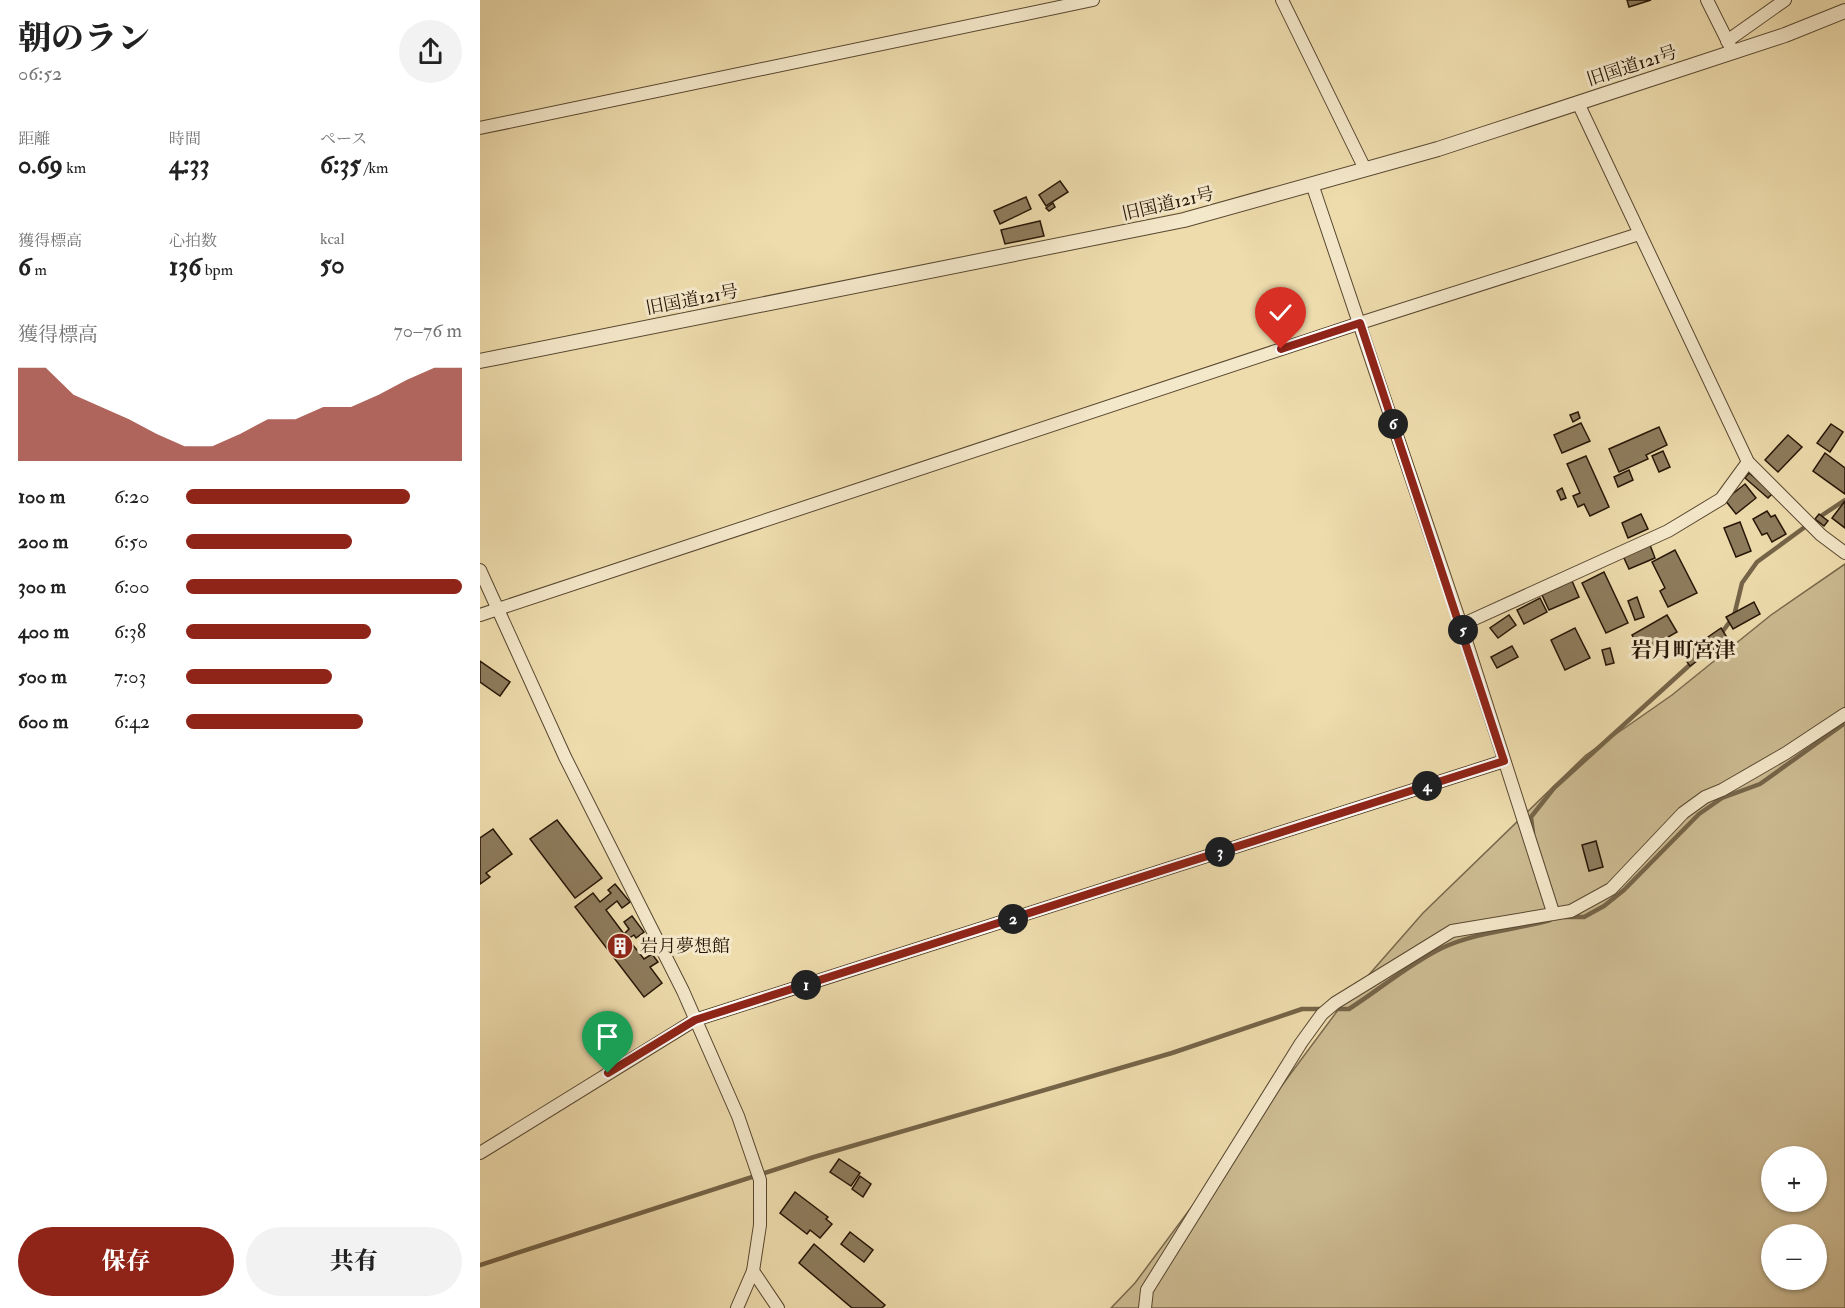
<!DOCTYPE html>
<html lang="ja">
<head>
<meta charset="utf-8">
<style>
  body { margin:0; font-family:"IM FELL Double Pica","Noto Serif JP",serif; background:#f2f2f2; color:#222; height:100vh; display:flex; flex-direction:column; font-size:22px; white-space:nowrap }
  * { box-sizing:border-box; margin:0 }
  p { font-size:20px; color:#767676 }
  .icon { flex:none; width:33px; height:33px; fill:none; stroke:currentColor; stroke-width:2; stroke-linecap:round; stroke-linejoin:round }
  .map { position:relative; flex:1; overflow:hidden }
  .details { display:flex; flex-direction:column; background:#fff; width:480px }
  .details>* { flex:none }
  .buttons { position:absolute; left:1281px; top:1146px; display:grid; gap:12px }
  .buttons a { display:grid; place-items:center; width:66px; height:66px; border-radius:50%; background:#fff; box-shadow:0 2px 4px #0004; font-size:30px }
  .pin { position:absolute; display:grid; place-items:center; width:51px; height:51px; color:#fff; margin:-62px -26px; border-radius:50% 50% 50% 0; rotate:-45deg; box-shadow:0 0 6px #0007 }
  .pin .icon { rotate:45deg }
  .km { position:absolute; width:30px; height:30px; margin:-15px; border-radius:50%; background:#222; color:#fff; font-size:16px; line-height:30px; text-align:center }
  .round { display:grid; place-items:center; flex:none; width:63px; height:63px; border-radius:32px; background:#f2f2f2 }
  .headline { display:flex; align-items:center; justify-content:space-between; height:102px; padding:0 18px }
  h1 { font-size:33px; font-weight:800; line-height:45px }
  .stats { display:grid; grid-template-columns:repeat(3,1fr); gap:9px; height:102px; padding:6px 18px }
  .stats div { display:grid; align-content:center }
  .stats b { font-size:26px; font-weight:800 }
  .stats small { font-size:16px; font-weight:400 }
  .stats p { font-size:16px }
  .chart { height:168px; padding:12px 18px }
  .chart p { display:flex; justify-content:space-between }
  .chart svg { width:100%; height:108px; margin-top:6px; fill:#8f2418; opacity:.7 }
  .cta { display:flex; gap:12px; margin-top:auto; padding:12px 18px }
  .cta a { flex:1; height:69px; border-radius:36px; background:#8f2418; color:#fff; font-size:24px; font-weight:800; line-height:69px; text-align:center }
  .cta a+a { background:#f2f2f2; color:#222 }
  ul { padding:0 18px; list-style:none; font-size:20px }
  li { display:grid; grid-template-columns:96px 72px 1fr; align-items:center; height:45px }
  li i { height:15px; border-radius:8px; background:#8f2418 }
  main { display:flex; flex:1; min-height:0 }
  .map>svg:first-child { display:block }
  .green { fill:#ccba91; stroke:#79684c; stroke-width:1.5; fill-rule:evenodd }
  .lines { fill:none; stroke-linecap:round; stroke-linejoin:round }
  .stream { stroke:#756448; stroke-width:4.5 }
  .building { fill:#8e7c5d; stroke:#261506; stroke-width:1.5 }
  .minor-casing { stroke:#584730; stroke-width:14 }
  .tertiary-casing { stroke:#584730; stroke-width:16 }
  .minor { stroke:#f4e8ca; stroke-width:12 }
  .tertiary { stroke:#f4e8ca; stroke-width:14 }
  .route-casing { stroke:#fff; stroke-width:12 }
  .route { stroke:#8f2418; stroke-width:8 }
  .labels { text-anchor:middle; dominant-baseline:central; stroke-width:6; stroke-linejoin:round; paint-order:stroke }
  .street-label { font-size:18px; fill:#261506; stroke:#f4e8ca }
  .poi-label { font-size:18px; fill:#261506; stroke:#f4e8ca; text-anchor:start }
  .quarter-label { font-size:21px; font-weight:bold; fill:#261506; stroke:#f4e8ca }
</style>
</head>
<body>
<main>
<section class="details">
<div class="headline"><div><h1>朝のラン</h1><p>06:52</p></div><a class="round"><svg class="icon" aria-label="share" viewBox="0 0 24 24"><path d="M12 15V3M7 8l5-5 5 5M5 13v7h14v-7"/></svg></a></div>
<div class="stats">
<div><p>距離</p><b>0.69<small> km</small></b></div>
<div><p>時間</p><b>4:33</b></div>
<div><p>ペース</p><b>6:35<small> /km</small></b></div>
</div>
<div class="stats">
<div><p>獲得標高</p><b>6<small> m</small></b></div>
<div><p>心拍数</p><b>136<small> bpm</small></b></div>
<div><p>kcal</p><b>50</b></div>
</div>
<div class="chart"><p><span>獲得標高</span>70–76 m</p>
<svg viewBox="0 0 160 44" preserveAspectRatio="none"><path d="M0 44V6L10 6L20 17L30 22L40 27L50 33L60 38L70 38L80 33L90 27L100 27L110 22L120 22L130 17L140 11L150 6L160 6V44z"/></svg>
</div>
<ul>
<li><b>100 m</b>6:20<i style="width:81%"></i></li>
<li><b>200 m</b>6:50<i style="width:60%"></i></li>
<li><b>300 m</b>6:00<i style="width:100%"></i></li>
<li><b>400 m</b>6:38<i style="width:67%"></i></li>
<li><b>500 m</b>7:03<i style="width:53%"></i></li>
<li><b>600 m</b>6:42<i style="width:64%"></i></li>
</ul>
<div class="cta"><a>保存</a><a>共有</a></div>
</section>
<div class="map">
<svg width="1365" height="1308" viewBox="0 0 1365 1308">
  <rect width="100%" height="100%" fill="#eedcad"/>
  <filter id="stains"><feTurbulence type="fractalNoise" baseFrequency=".00333" numOctaves="4"/><feColorMatrix values="0 0 0 0 .2 0 0 0 0 .09 0 0 0 0 .02 0 0 0 .5 -.17"/></filter>
  <radialGradient id="worn" r=".72"><stop offset=".6" stop-color="#630" stop-opacity="0"/><stop offset="1" stop-color="#630" stop-opacity=".3"/></radialGradient>
  <path class="green" d="M1365 564V1308H631L655 1283 858 1010 943 913 1106 755 1192 695 1291 615ZM1292 1156H1336V1202H1292ZM1292 1234H1336V1280H1292Z"/>
  <g class="lines">
    <g class="stream">
      <polyline points="1338,518 1365,500"/>
      <polyline points="1240,635 1254,616 1262,583 1277,562 1329,524"/>
      <polyline points="1053,833 1051,817 1074,788 1213,662"/>
      <polyline points="1084,917 1104,917 1124,906 1144,890 1219,814 1242,798 1280,784 1365,723"/>
      <path d="M852 1009H869C899 990 929 964 962 948 996 932 1035 930 1070 920"/>
      <polyline points="0,1265 334,1157 692,1053 822,1009 843,1009"/>
    </g>
  </g>
  <g class="building">
    <polygon points="1147,0 1171,0 1149,7"/>
    <polygon points="580,181 588,192 566,206 559,195"/>
    <polygon points="546,197 551,209 520,224 514,211"/>
    <polygon points="573,203 575,207 569,211 566,208"/>
    <polygon points="560,221 564,236 525,244 521,230"/>
    <polygon points="1098,412 1100,418 1093,422 1090,415"/>
    <polygon points="1101,423 1110,441 1082,453 1074,435"/>
    <polygon points="1351,424 1363,432 1350,452 1337,443"/>
    <polygon points="1179,427 1187,445 1166,455 1168,459 1139,472 1129,449"/>
    <polygon points="1308,435 1322,447 1298,472 1285,460"/>
    <polygon points="1183,451 1190,467 1179,472 1172,456"/>
    <polygon points="1345,453 1365,468 1365,494 1333,471"/>
    <polygon points="1106,456 1129,507 1110,516 1104,504 1098,507 1093,496 1100,493 1087,464"/>
    <polygon points="1149,470 1153,480 1138,487 1134,477"/>
    <polygon points="1269,473 1293,493 1288,498 1265,478"/>
    <polygon points="1265,484 1276,498 1256,514 1245,500"/>
    <polygon points="1082,488 1086,498 1081,500 1077,491"/>
    <polygon points="1365,501 1365,528 1352,518"/>
    <polygon points="1287,511 1291,517 1295,515 1306,534 1292,542 1287,533 1282,535 1273,519"/>
    <polygon points="1161,514 1168,529 1148,538 1142,523"/>
    <polygon points="1339,514 1348,521 1344,526 1335,519"/>
    <polygon points="1260,522 1271,551 1256,557 1244,528"/>
    <polygon points="1170,545 1175,558 1149,569 1143,556"/>
    <polygon points="1195,550 1217,593 1188,607 1180,591 1185,588 1172,562"/>
    <polygon points="1124,572 1148,623 1126,633 1102,583"/>
    <polygon points="1092,581 1099,597 1069,610 1062,595"/>
    <polygon points="1157,597 1164,617 1155,620 1148,601"/>
    <polygon points="1060,598 1067,612 1044,624 1037,610"/>
    <polygon points="1274,602 1280,614 1253,629 1246,617"/>
    <polygon points="1029,615 1036,625 1018,638 1010,628"/>
    <polygon points="1187,615 1197,632 1162,652 1152,635"/>
    <polygon points="1095,628 1110,658 1085,670 1071,640"/>
    <polygon points="1241,628 1248,639 1210,666 1202,655"/>
    <polygon points="1032,646 1038,657 1017,668 1011,657"/>
    <polygon points="1130,648 1134,663 1126,665 1122,650"/>
    <polygon points="0,661 30,682 20,696 0,682"/>
    <polygon points="77,820 122,878 95,898 50,839"/>
    <polygon points="13,829 32,854 6,873 10,877 0,884 0,838"/>
    <polygon points="1116,841 1123,867 1109,871 1102,845"/>
    <polygon points="135,884 150,902 142,908 137,901 126,910 144,934 149,929 144,922 152,916 164,932 156,938 154,935 148,939 164,959 172,954 178,962 170,967 182,983 164,997 95,907 113,893 120,902 131,893 128,890"/>
    <polygon points="359,1159 380,1173 371,1186 350,1172"/>
    <polygon points="380,1176 391,1184 383,1197 372,1189"/>
    <polygon points="315,1192 348,1217 346,1219 352,1224 340,1238 330,1230 327,1234 300,1213"/>
    <polygon points="370,1232 393,1250 384,1262 361,1244"/>
    <polygon points="334,1244 405,1305 402,1308 372,1308 319,1263"/>
  </g>
  <g class="lines">
    <defs>
      <g id="minor">
        <polyline points="802,0 885,169"/>
        <polyline points="1227,0 1251,48"/>
        <polyline points="1247,41 1305,0"/>
        <polyline points="1098,103 1268,462 1341,535 1365,553"/>
        <polyline points="0,128 613,0"/>
        <polyline points="832,184 981,625 1073,912"/>
        <polyline points="0,570 85,757 203,991 258,1116 280,1180 280,1225 273,1271 257,1308"/>
        <polyline points="0,615 880,323 1159,234"/>
        <polyline points="981,625 1188,531 1241,499 1268,462"/>
        <polyline points="0,1153 215,1020 1024,761"/>
        <polyline points="273,1271 298,1308"/>
        <polyline points="665,1308 667,1290 821,1043 842,1014 855,1003 972,931 1091,911 1131,889 1203,813 1225,797 1242,790 1306,753 1365,714"/>
      </g>
      <polyline id="tertiary" points="0,361 704,220 958,149 1305,35 1365,11"/>
    </defs>
    <use href="#minor" class="minor-casing"/>
    <use href="#tertiary" class="tertiary-casing"/>
    <use href="#minor" class="minor"/>
    <use href="#tertiary" class="tertiary"/>
  </g>
  <g class="lines">
    <defs>
      <polyline id="route" points="128,1073 215,1020 1024,761 880,323 801,349"/>
    </defs>
    <use href="#route" class="route-casing"/>
    <use href="#route" class="route"/>
  </g>
  <defs>
    <symbol id="building-disc" viewBox="-11 -11 22 22"><circle r="9.5" fill="#8f2418" stroke="#f4e8ca"/><path d="M-4-6H4V6H1V3H-1V6H-4ZM-2.5-4.3h1.7v1.8h-1.7ZM.8-4.3h1.7v1.8H.8ZM-2.5-1h1.7V.8h-1.7ZM.8-1h1.7V.8H.8Z" fill="#fff"/></symbol>
  </defs>
  <g fill-rule="evenodd">
    <use href="#building-disc" x="125" y="931" width="30" height="30"/>
  </g>
  <g class="labels">
    <g class="street-label">
      <text transform="translate(1152 66) rotate(-18)">旧国道121号</text>
      <text transform="translate(688 204) rotate(-13)">旧国道121号</text>
      <text transform="translate(212 300) rotate(-11)">旧国道121号</text>
    </g>
    <g class="poi-label">
      <text x="160" y="946">岩月夢想館</text>
    </g>
    <g class="quarter-label">
      <text x="1203" y="650">岩月町宮津</text>
    </g>
  </g>
  <rect width="100%" height="100%" filter="url(#stains)"/>
  <rect width="100%" height="100%" fill="url(#worn)"/>
</svg>
<div class="buttons">
<a>+</a>
<a>−</a>
</div>
<div class="pin" style="left:128px;top:1073px;background:#1e9e55"><svg class="icon" aria-label="arrive" viewBox="0 0 24 24"><path d="M6 21V4h12l-3 4 3 4H6"/></svg></div>
<div class="pin" style="left:801px;top:349px;background:#d93025"><svg class="icon" aria-label="check" viewBox="0 0 24 24"><path d="M5 12l5 5 9-10"/></svg></div>
<b class="km" style="left:326px;top:985px">1</b>
<b class="km" style="left:533px;top:919px">2</b>
<b class="km" style="left:740px;top:852px">3</b>
<b class="km" style="left:947px;top:786px">4</b>
<b class="km" style="left:983px;top:630px">5</b>
<b class="km" style="left:913px;top:424px">6</b>
</div>
</main>
</body>
</html>
